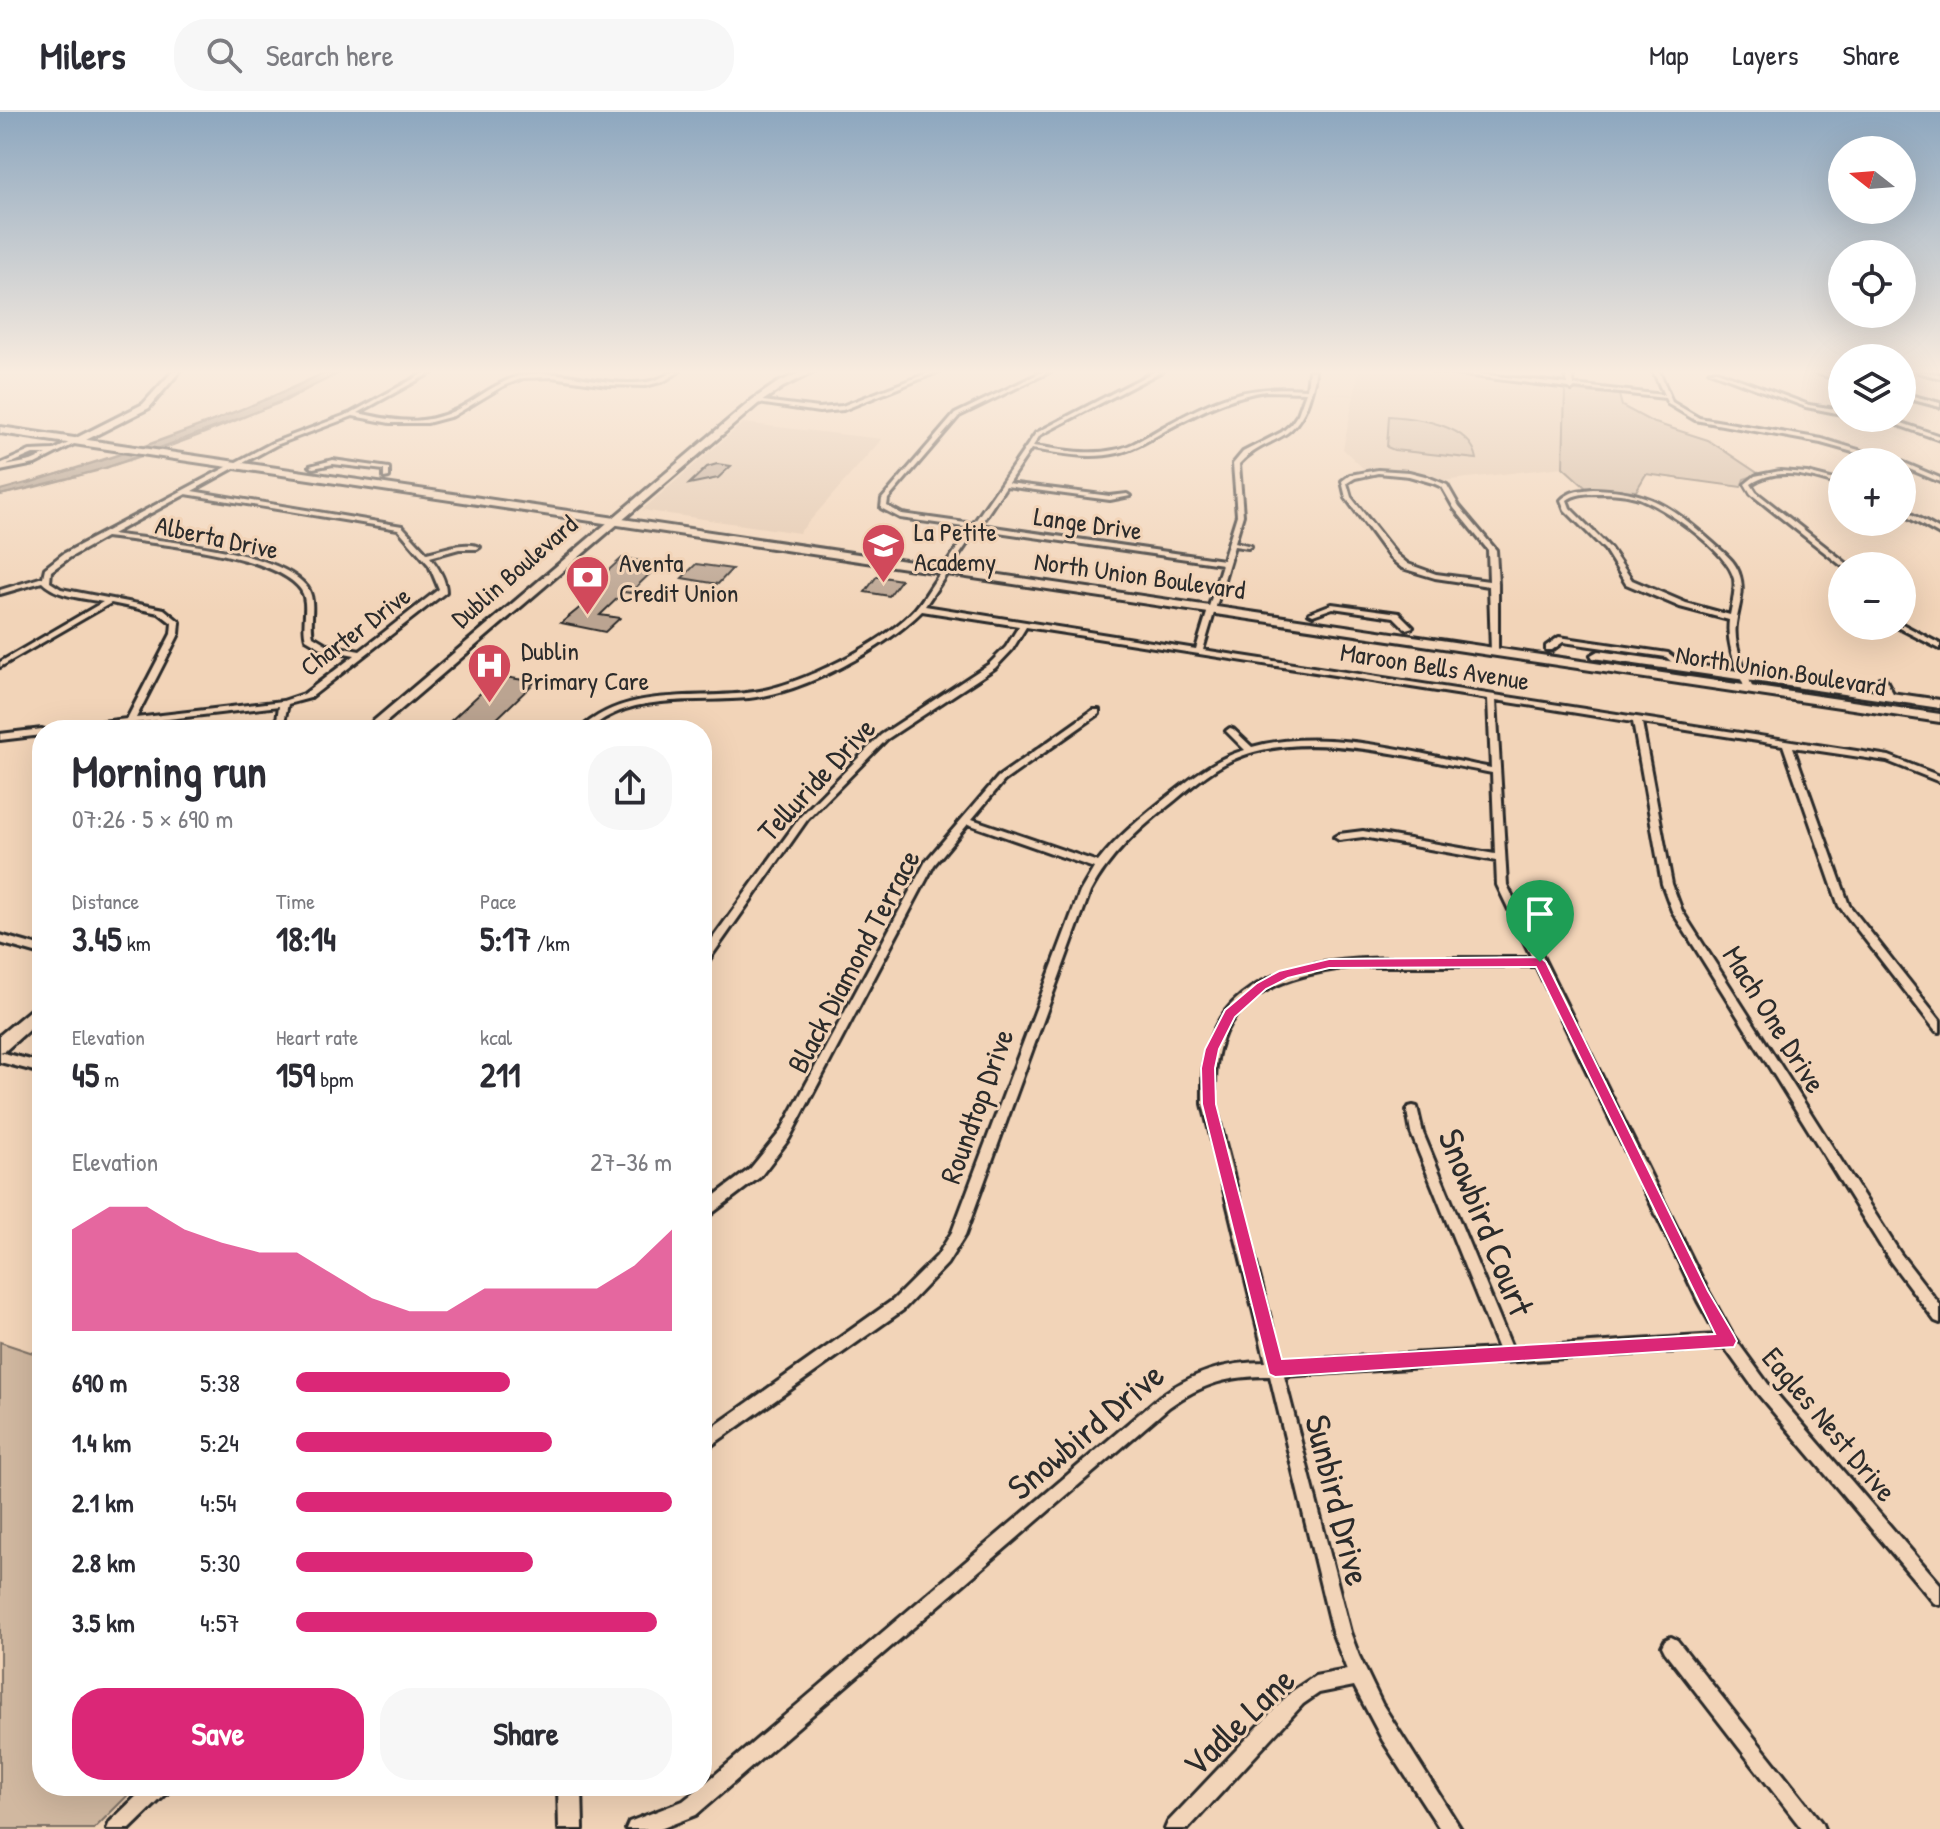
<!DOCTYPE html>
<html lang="en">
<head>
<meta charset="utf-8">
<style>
  body { margin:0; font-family:"Patrick Hand",sans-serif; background:#f7f7f7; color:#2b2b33; height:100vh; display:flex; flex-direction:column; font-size:30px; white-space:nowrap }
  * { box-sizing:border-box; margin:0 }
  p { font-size:26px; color:#7c7c81 }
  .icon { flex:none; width:44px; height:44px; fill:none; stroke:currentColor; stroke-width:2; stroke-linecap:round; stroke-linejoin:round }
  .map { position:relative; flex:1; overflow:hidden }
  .sheet { position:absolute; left:32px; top:608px; width:680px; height:1076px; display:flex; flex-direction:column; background:#fff; border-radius:32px; box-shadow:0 8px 32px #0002 }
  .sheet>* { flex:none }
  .needle { width:52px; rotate:287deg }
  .tools { position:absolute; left:1828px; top:24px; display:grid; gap:16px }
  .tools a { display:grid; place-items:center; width:88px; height:88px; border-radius:50%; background:#fff; box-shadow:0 8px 32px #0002; font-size:40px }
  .pin { position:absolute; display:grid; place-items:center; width:68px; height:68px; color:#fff; margin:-82px -34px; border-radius:50% 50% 50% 0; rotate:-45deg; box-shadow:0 0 8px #0007 }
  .pin .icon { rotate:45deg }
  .round { display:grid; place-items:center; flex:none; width:84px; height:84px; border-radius:32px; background:#f7f7f7 }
  .head { display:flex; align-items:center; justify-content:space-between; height:136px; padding:0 40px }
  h1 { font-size:44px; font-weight:700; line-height:60px }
  .stats { display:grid; grid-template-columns:repeat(3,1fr); gap:12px; height:136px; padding:8px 40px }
  .stats div { display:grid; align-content:center }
  .stats b { font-size:34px; font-weight:700 }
  .stats small { font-size:22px; font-weight:400 }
  .stats p { font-size:22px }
  .chart { height:224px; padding:16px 40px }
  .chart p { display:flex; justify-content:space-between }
  .chart svg { width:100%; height:144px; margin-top:8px; fill:#db2777; opacity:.7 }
  .primary-button { display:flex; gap:16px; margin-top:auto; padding:16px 40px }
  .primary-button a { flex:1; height:92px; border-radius:32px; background:#db2777; color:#fff; font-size:32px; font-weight:700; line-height:92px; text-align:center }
  .primary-button a+a { background:#f7f7f7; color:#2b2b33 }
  ul { padding:0 40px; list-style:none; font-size:26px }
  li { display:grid; grid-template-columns:128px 96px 1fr; align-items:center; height:60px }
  li i { height:20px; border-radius:10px; background:#db2777 }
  header { display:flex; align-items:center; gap:48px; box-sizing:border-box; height:112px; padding:0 40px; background:#fff; border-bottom:2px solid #e1e1e2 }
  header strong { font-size:38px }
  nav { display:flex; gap:44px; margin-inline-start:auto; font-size:28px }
  .search { width:560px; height:72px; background:#f7f7f7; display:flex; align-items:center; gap:20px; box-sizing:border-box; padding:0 28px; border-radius:32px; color:#7c7c81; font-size:30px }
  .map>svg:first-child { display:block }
  .built { fill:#e2c6ac }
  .green { fill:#d1b8a0; stroke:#7e7266; stroke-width:2 }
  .water { fill:#a59382; stroke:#74695f; stroke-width:2 }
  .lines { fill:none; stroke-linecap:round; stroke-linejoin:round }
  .stream { stroke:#74695f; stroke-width:2 }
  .building { fill:#bba491; stroke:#2b2b2b; stroke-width:2 }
  .minor-casing { stroke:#2b2b2b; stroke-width:6 }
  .tertiary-casing { stroke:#2b2b2b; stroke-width:6 }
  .secondary-casing { stroke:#2b2b2b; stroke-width:6 }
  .primary-casing { stroke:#2b2b2b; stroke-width:6 }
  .minor { fill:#f2d4b8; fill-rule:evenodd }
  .tertiary { fill:#f2d4b8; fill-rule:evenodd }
  .secondary { fill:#f2d4b8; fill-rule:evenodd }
  .primary { fill:#f2d4b8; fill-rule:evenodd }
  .route { fill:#db2777; stroke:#fff; stroke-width:2; fill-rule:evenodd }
  .labels { text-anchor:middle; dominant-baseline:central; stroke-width:6; stroke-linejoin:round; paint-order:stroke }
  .far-street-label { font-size:26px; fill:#2b2b2b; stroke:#f2d4b8 }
  .far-poi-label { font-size:26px; fill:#2b2b2b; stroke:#f2d4b8; text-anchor:start }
  .street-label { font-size:30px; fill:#2b2b2b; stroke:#f2d4b8 }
  .near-street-label { font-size:36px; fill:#2b2b2b; stroke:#f2d4b8 }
</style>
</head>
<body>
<header>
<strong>Milers</strong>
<div class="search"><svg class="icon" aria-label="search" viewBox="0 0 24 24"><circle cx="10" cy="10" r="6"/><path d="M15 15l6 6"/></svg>Search here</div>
<nav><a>Map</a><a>Layers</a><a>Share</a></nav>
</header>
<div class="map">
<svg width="1940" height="1717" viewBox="0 0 1940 1717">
  <rect width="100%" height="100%" fill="#f2d4b8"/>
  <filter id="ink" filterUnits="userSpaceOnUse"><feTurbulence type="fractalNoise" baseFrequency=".0125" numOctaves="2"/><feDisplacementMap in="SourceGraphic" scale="16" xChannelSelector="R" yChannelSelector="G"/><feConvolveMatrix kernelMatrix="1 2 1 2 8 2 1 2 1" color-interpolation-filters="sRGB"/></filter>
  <g filter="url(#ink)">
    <g class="built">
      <polygon points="1359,259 1416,259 1565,278 1563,355 1442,369 1412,360 1365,358 1343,337 1354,284 1317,280 1354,283"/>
      <polygon points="743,311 882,327 799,421 642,398"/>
    </g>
    <g class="green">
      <polygon points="1565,278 1619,283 1622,294 1652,310 1708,328 1759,362 1744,367 1741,375 1646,362 1636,379 1586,376 1563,355"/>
      <path d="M1389 304C1417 306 1471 312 1477 347L1394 338 1387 335Z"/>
      <polygon points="0,1230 42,1244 42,1674 137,1674 94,1717 0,1717"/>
    </g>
    <path class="water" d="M328 259H344C236 313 119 358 0 383V378C112 349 223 309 328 259Z"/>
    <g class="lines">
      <g class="stream">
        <polyline points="278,283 328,259"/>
        <polyline points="252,293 270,286"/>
        <polyline points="226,303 244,296"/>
        <polyline points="144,334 218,307"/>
        <polyline points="106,356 285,289 313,274"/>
        <polyline points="26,372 120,342"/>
        <polyline points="0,383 97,359"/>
      </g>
    </g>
    <g class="building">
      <polygon points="717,352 731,354 718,366 689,372 707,355"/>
      <polygon points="622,446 660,452 630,481 624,480 600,503 620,506 605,520 561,511 603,477 590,475"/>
      <polygon points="696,452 732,457 718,472 682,466"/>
      <polygon points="877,464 901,468 889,484 865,480"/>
      <polygon points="499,564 535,570 485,618 445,614"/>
    </g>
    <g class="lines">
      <defs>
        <g id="minor">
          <path d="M428 259H434L358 301C402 311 431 315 470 290 487 279 504 267 524 263 559 256 593 271 628 271 638 271 648 271 658 267 666 264 671 259 680 259L664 269 645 274 608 273 552 265 523 266 503 274 453 304 427 311H390L353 304 276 333 192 379 402 414 427 441C445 437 464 429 480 435L477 437H459L430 445C438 455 446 467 446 480L310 586 288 592 284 610 281 611 277 608 279 594 134 611 130 618H122L124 613 79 618H53L57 615 127 607 171 522 172 511 159 501 111 491 0 555V550L103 490C83 486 57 485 42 470L0 482V478L43 465 45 456 63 442 272 331 351 301ZM186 382 398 417 429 453 439 477 360 539 328 533 313 524C309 508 317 489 307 475 277 437 159 429 112 422ZM106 425C150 431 275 441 301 478 310 492 301 512 306 527L323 537 355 543 304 582 283 589 136 606 179 522 180 510 164 497 61 477 50 470 51 459 69 446Z"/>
          <polygon points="933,259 940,259 843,298 819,300 752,290 755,288 819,296 842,294"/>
          <path d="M1044 259H1051L959 304 888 387 887 394 902 402 973 412 1036 321 1155 259H1162L1040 323 1033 334C1059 337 1087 344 1114 338 1132 335 1148 323 1165 314 1218 285 1245 273 1307 277L1309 259H1315C1315 271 1311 280 1308 290 1292 334 1266 323 1239 352L1243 403 1235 430 1251 434 1248 436 1234 434 1203 538 1889 644 1940 664V670L1887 649 1793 635 1849 793 1940 908V920L1936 919 1839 794 1783 633 1642 611 1672 772 1682 799 1900 1141 1940 1193V1211L1935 1209 1890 1149 1672 799 1662 772 1633 610 1496 588 1507 773 1708 1179 1733 1224 1768 1272 1940 1472V1493L1934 1491 1758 1282 1725 1236 1284 1264 1350 1520 1359 1544 1382 1592 1461 1717H1440L1383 1629 1354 1574 1319 1581 1303 1592 1188 1717H1165L1168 1710 1291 1580 1315 1564 1347 1558 1332 1520 1270 1264C1229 1264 1203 1271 1169 1295L696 1703 660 1717H626L629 1710 683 1689 702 1674 1159 1285C1192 1261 1225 1250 1266 1250L1203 992C1203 971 1202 951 1209 931 1237 843 1354 846 1428 846 1463 846 1497 846 1532 846L1497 773 1496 749 1363 725 1339 728 1334 725 1339 722 1363 719 1495 742 1492 661C1415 647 1305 614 1232 648 1208 659 1188 678 1168 694 1137 719 1109 744 1090 780L965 1123 947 1152 903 1198 702 1340V1323L893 1188 937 1144 952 1120 1080 780 1094 756 968 712 934 753 789 1027 760 1065 707 1105 702 1107V1093L750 1057 781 1019 926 749 998 665 1093 598H1099V602L1004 669 972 707 1098 750C1117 725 1141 706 1166 686 1191 667 1213 647 1245 638L1226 619 1230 616 1233 617 1252 635C1326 614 1418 642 1491 656L1488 587 1026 515 1012 538 995 556 887 627 807 708 706 852 702 853V841L801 704 881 623 989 552 1006 535 1019 514 922 499C884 537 804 581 749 586 715 589 680 586 646 592 632 594 618 599 605 606 595 612 591 618 579 618 628 573 694 589 754 580 801 573 883 532 915 497 923 488 929 477 936 467 948 450 959 433 971 416L900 406 881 396 882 387 955 302ZM1266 279 1306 280 1298 302 1291 312 1282 320 1243 340 1233 352 1237 403 1223 448 980 413 1006 374 1110 388 1130 384 1127 382 1110 384 1008 371 1031 337C1059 341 1089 348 1118 341 1136 337 1152 326 1168 317 1200 300 1230 284 1266 279ZM977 417 1222 452 1196 537 925 494ZM1358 854H1536L1698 1189 1717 1223 1512 1236 1423 1021 1417 995 1413 994 1409 995 1407 999 1411 1021 1498 1237 1281 1249 1215 992C1215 971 1214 951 1221 931 1239 873 1306 860 1358 854Z"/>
          <polygon points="1433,259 1452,259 1568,272 1565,259 1571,259 1574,273 1664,283 1653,259 1659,259 1672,290 1699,306 1822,327 1899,350 1889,350 1821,331 1695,308 1668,292 1665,286 1575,276 1572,278 1569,276"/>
          <polygon points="1709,259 1717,259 1809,293 1842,298 1842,302 1806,295"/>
          <polygon points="1809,259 1818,259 1842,265 1842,269"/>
          <polygon points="1918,259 1940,262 1940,266 1918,260"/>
          <polygon points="1902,281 1940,291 1940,295 1902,285"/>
          <polygon points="1878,306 1887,306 1940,324 1940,328"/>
          <path d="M75 328 80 329 35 352 0 359V352L30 339 54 338ZM33 342H47L31 349 5 354Z"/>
          <polygon points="333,348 389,356 389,365 384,366 384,358 333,352 313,356 310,354"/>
          <polygon points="1902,350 1940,366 1940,370 1902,354"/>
          <path d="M1378 358 1409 360 1425 364 1447 373 1459 394 1496 438 1498 472V542L1491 540 1489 474 1435 466 1402 456 1390 446 1346 386 1342 369 1350 363ZM1378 361 1409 364 1433 371 1442 375 1454 396 1488 438 1489 469 1436 462 1408 452 1396 442 1351 385 1347 371 1355 366Z"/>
          <path d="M1780 359 1807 361 1842 370V374C1813 365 1778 353 1751 372L1756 380 1850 454H1842L1751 382 1745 372 1755 364Z"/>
          <path d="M1593 377C1649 378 1673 395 1713 431 1724 441 1736 449 1740 464 1745 480 1738 497 1736 512 1733 534 1745 557 1753 577L1752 579H1746L1745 577C1736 554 1726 533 1729 508L1680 495 1626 472 1605 438 1565 398 1561 388C1570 379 1581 378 1593 377ZM1593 381C1608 381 1622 381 1636 385 1662 393 1729 440 1734 467 1736 479 1732 492 1730 503L1686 491 1632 468 1610 436 1570 396 1567 388C1575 382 1583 382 1593 381Z"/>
          <polygon points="1902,397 1940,418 1940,423 1902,402"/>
          <polygon points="1332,492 1399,501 1413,515 1406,517 1394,505 1333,496 1313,503 1309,501"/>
          <polygon points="1902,512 1940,532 1940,537 1895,514 1902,514"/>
          <polygon points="1559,525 1668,541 1687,555 1683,557 1680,557 1666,545 1563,530 1552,538 1546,538 1546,534"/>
          <polygon points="1879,566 1885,566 1895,585 1894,587 1888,587 1878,568"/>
          <polygon points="42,617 45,618 42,618 42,623 0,628 0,622"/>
          <polygon points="0,823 42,835 42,843 0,831"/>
          <polygon points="0,940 42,951 42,961 0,950"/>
          <polygon points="1671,1525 1677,1528 1821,1710 1824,1717 1802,1717 1665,1540 1662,1534 1665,1528"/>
          <polygon points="147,1674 169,1674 167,1681 130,1717 107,1717 110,1710"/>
        </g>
        <g id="tertiary">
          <polygon points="173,259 180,259 149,296 80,331 74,331 74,327 143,292"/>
          <polygon points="558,1674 582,1674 583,1717 559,1717"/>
        </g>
        <g id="secondary">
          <polygon points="804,259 815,259 783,275 758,292 377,618 363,618 752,288 777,271"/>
          <polygon points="42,891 42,906 6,938 0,940 0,923 36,893"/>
        </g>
        <g id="primary">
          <polygon points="0,315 1940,602 1940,610 0,321"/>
          <polygon points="1598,539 1940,588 1940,596 1593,546 1591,543"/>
        </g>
      </defs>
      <use href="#minor" class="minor-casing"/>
      <use href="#tertiary" class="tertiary-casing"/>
      <use href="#secondary" class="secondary-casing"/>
      <use href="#primary" class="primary-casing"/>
      <use href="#minor" class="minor"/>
      <use href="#tertiary" class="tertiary"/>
      <use href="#secondary" class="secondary"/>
      <use href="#primary" class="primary"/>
    </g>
  </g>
  <linearGradient id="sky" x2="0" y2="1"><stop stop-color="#8da7bf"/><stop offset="0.52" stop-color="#f9ecdf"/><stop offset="1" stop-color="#f9ecdf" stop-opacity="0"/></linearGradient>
  <rect width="1940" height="500" fill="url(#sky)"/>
  <path class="route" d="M1540 845 1546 850 1708 1179 1734 1223 1737 1229 1734 1235 1275 1265 1269 1262 1202 992 1201 956 1205 937 1225 898 1257 871 1279 859 1329 847ZM1536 855 1715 1222 1282 1247 1216 992 1215 956 1219 937 1235 905 1266 877 1288 866 1329 856Z"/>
  <defs>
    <symbol id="school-pin" viewBox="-11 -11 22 30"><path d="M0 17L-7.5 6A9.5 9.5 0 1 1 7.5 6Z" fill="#d1495b" stroke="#f2d4b8"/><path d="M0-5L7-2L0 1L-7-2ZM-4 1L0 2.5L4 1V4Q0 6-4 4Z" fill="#fff"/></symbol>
    <symbol id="bank-pin" viewBox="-11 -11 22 30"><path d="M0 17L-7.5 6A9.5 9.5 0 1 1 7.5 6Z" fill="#d1495b" stroke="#f2d4b8"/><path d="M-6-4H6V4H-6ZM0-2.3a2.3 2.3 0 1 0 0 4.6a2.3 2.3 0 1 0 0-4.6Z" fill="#fff"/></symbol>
    <symbol id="hospital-pin" viewBox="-11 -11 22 30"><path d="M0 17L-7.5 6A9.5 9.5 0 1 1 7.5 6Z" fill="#d1495b" stroke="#f2d4b8"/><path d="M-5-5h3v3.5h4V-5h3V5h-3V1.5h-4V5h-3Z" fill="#fff"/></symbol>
  </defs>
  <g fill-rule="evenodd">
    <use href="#school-pin" x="858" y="408" width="51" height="69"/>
    <use href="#bank-pin" x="562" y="440" width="51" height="69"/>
    <use href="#hospital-pin" x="464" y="528" width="51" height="69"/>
  </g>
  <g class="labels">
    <g class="far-street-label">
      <text transform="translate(1088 411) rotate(8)">Lange Drive</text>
      <text transform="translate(217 425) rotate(12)">Alberta Drive</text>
      <text transform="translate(514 459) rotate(-41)">Dublin Boulevard</text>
      <text transform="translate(1140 463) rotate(8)">North Union Boulevard</text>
      <text transform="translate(355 519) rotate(-37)">Charter Drive</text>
      <text transform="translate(1435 554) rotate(9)">Maroon Bells Avenue</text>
      <text transform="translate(1781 558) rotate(9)">North Union Boulevard</text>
    </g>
    <g class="far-poi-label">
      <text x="914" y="419">La Petite<tspan x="914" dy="30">Academy</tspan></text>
      <text x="619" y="450">Aventa<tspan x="619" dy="30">Credit Union</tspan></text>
      <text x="521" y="538">Dublin<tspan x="521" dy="30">Primary Care</tspan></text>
    </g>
    <g class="street-label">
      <text transform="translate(816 667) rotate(-47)">Telluride Drive</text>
      <text transform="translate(853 849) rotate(-62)">Black Diamond Terrace</text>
      <text transform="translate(1775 907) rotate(58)">Mach One Drive</text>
      <text transform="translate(976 994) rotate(-70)">Roundtop Drive</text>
      <text transform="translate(1830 1312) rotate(50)">Eagles Nest Drive</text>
    </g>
    <g class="near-street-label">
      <text transform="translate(1487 1110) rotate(68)">Snowbird Court</text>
      <text transform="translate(1085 1318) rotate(-40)">Snowbird Drive</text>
      <text transform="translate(1339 1388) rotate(76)">Sunbird Drive</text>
      <text transform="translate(1238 1609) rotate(-44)">Vadle Lane</text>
    </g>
  </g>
</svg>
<div class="tools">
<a><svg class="needle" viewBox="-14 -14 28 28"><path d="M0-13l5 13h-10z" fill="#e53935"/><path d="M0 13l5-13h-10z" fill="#7c7c81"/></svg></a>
<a><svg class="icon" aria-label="locate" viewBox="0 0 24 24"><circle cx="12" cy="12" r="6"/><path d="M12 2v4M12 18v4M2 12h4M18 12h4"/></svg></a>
<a><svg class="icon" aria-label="layers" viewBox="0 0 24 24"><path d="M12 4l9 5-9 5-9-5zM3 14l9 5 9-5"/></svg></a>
<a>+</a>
<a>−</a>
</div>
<div class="pin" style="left:1540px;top:850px;background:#1e9e55"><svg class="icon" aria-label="arrive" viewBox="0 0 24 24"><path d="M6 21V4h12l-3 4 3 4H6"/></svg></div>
<section class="sheet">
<div class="head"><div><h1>Morning run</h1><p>07:26 · 5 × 690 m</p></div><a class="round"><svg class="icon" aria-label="share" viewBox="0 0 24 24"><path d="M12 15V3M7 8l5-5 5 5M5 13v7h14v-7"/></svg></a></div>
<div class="stats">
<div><p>Distance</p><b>3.45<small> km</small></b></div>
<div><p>Time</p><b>18:14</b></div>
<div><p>Pace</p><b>5:17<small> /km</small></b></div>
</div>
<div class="stats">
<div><p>Elevation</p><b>45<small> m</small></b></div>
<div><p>Heart rate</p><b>159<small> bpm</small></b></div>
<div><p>kcal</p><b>211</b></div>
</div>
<div class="chart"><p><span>Elevation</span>27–36 m</p>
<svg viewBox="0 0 160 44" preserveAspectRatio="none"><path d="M0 44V13L10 6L20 6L30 13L40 17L50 20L60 20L70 27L80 34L90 38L100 38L110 31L120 31L130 31L140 31L150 24L160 13V44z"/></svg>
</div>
<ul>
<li><b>690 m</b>5:38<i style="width:57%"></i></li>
<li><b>1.4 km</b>5:24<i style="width:68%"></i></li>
<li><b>2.1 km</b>4:54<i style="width:100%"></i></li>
<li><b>2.8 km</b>5:30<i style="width:63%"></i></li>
<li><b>3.5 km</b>4:57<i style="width:96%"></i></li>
</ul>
<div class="primary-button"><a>Save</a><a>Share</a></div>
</section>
</div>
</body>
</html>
